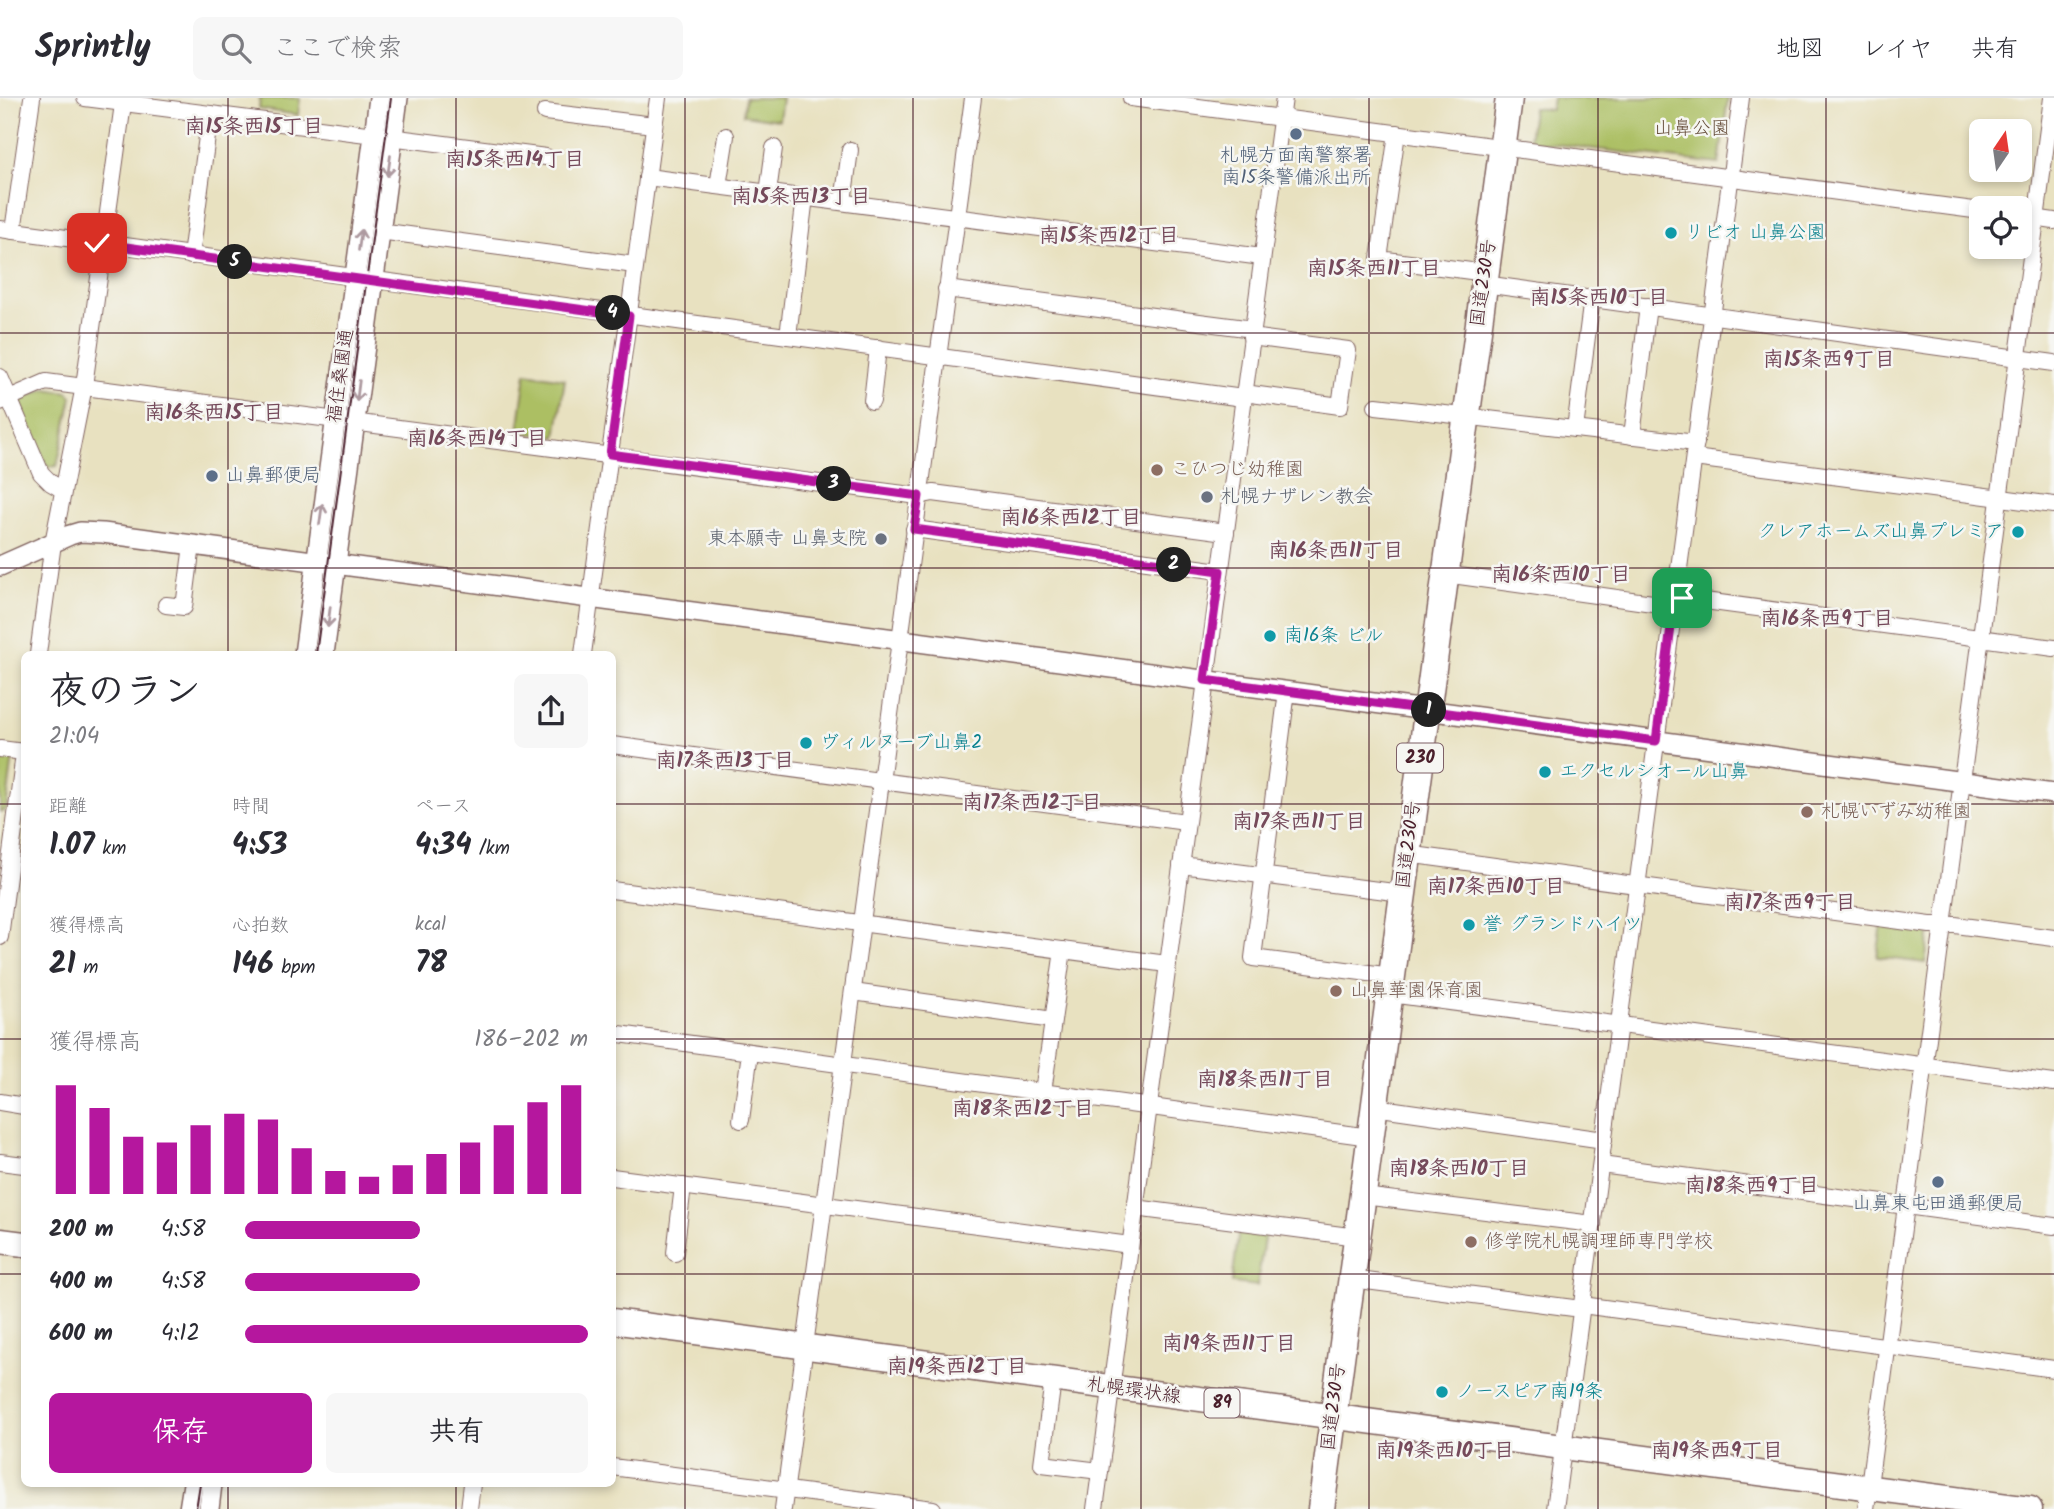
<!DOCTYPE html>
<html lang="ja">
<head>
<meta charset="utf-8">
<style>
  body { margin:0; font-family:Kalam,"Klee One",sans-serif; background:#f7f7f7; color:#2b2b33; height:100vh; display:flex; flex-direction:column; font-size:26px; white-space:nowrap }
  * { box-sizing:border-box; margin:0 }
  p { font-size:23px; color:#7c7c81 }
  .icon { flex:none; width:38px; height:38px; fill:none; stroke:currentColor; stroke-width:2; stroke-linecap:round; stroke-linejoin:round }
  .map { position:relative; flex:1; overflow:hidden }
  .sheet { position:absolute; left:21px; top:553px; width:595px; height:836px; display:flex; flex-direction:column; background:#fff; border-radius:10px; box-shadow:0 4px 10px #0003 }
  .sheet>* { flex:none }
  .needle { width:46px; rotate:13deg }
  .tools { position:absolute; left:1969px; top:21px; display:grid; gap:14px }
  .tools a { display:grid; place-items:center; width:63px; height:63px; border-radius:10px; background:#fff; box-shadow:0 4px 10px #0003; font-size:35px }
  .pin { position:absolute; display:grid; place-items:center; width:60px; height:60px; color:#fff; margin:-30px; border-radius:14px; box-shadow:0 4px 10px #0006 }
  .km { position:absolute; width:35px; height:35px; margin:-18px; border-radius:50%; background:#222; color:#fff; font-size:19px; line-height:35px; text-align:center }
  .round { display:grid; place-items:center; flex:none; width:74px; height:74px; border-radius:10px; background:#f7f7f7 }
  .head { display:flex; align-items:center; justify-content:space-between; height:119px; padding:0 28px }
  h1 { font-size:38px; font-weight:700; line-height:52px }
  .stats { display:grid; grid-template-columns:repeat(3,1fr); gap:10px; height:119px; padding:7px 28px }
  .stats div { display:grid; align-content:center }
  .stats b { font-size:30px; font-weight:700 }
  .stats small { font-size:19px; font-weight:400 }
  .stats p { font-size:19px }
  .chart { height:196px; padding:14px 28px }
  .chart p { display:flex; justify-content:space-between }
  .chart svg { width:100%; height:126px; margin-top:7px; stroke:#b5179e; stroke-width:6 }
  .primary-button { display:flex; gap:14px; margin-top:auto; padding:14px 28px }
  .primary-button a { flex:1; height:80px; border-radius:10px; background:#b5179e; color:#fff; font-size:28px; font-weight:700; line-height:80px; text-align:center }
  .primary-button a+a { background:#f7f7f7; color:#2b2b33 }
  ul { padding:0 28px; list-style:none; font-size:23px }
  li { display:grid; grid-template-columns:112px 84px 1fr; align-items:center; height:52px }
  li i { height:18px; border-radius:9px; background:#b5179e }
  header { display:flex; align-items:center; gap:42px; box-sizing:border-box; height:98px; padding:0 35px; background:#fff; border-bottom:2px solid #e1e1e2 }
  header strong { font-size:33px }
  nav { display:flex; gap:38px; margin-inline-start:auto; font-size:24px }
  .search { width:490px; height:63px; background:#f7f7f7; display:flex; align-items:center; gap:18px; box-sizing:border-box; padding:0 24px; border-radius:10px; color:#7c7c81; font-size:26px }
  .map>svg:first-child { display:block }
  .green { fill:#acbf63; stroke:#7b6f47; stroke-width:2 }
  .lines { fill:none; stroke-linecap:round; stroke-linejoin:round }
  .minor-casing { stroke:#81635f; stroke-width:18 }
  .tertiary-casing { stroke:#81635f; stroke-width:22 }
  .primary-casing { stroke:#81635f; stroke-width:27 }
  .trunk-casing { stroke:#81635f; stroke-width:29 }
  .minor { stroke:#fff; stroke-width:16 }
  .tertiary { stroke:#fff; stroke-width:19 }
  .primary { stroke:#fff; stroke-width:24 }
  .trunk { stroke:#fff; stroke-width:26 }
  .tram { stroke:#4a1f2b; stroke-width:2 }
  .oneway { stroke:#ae9aa0 }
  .route-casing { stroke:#fff; stroke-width:14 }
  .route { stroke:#b5179e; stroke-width:9 }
  .grid { fill:none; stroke:#4a1f2b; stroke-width:2; stroke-opacity:0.55 }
  .service-dot { fill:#5c6f8a; stroke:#f6f6f2; stroke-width:2.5 }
  .culture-dot { fill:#0f9aa8; stroke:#f6f6f2; stroke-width:2.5 }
  .education-dot { fill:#8d6e63; stroke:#f6f6f2; stroke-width:2.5 }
  .worship-dot { fill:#6b7280; stroke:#f6f6f2; stroke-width:2.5 }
  .labels { text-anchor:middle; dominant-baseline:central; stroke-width:5; stroke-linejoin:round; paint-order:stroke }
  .shield { fill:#f6f6f2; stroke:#7e6067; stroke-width:2 }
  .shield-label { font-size:18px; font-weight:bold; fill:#4a1f2b }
  .park-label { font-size:19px; fill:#674f3c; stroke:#f6f6f2 }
  .service-label { font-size:19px; fill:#4e5e75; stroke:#f6f6f2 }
  .culture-label { font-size:19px; fill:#0d838f; stroke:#f6f6f2; text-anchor:start }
  .street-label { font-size:19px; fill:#4a1f2b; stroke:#f6f6f2 }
  .education-label { font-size:19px; fill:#785e54; stroke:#f6f6f2; text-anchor:start }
  .worship-label { font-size:19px; fill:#5b616d; stroke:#f6f6f2; text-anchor:start }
  .neighbourhood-label { font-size:21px; font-weight:bold; fill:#754a5b; stroke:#f6f6f2 }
</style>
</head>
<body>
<header>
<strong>Sprintly</strong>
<div class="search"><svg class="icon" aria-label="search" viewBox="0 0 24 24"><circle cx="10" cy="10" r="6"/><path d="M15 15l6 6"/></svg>ここで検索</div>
<nav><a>地図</a><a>レイヤ</a><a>共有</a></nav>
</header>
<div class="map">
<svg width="2054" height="1411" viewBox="0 0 2054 1411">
  <rect width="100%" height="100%" fill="#f6f6f2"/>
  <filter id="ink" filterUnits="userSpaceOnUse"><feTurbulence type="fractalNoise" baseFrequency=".0143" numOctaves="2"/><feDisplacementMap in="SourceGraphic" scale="14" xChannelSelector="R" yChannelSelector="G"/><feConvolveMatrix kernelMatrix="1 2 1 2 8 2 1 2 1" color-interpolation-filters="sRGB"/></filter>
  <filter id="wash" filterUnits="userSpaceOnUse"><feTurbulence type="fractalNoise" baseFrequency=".00686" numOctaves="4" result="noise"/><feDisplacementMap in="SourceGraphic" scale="28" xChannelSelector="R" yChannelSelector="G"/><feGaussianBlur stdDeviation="1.57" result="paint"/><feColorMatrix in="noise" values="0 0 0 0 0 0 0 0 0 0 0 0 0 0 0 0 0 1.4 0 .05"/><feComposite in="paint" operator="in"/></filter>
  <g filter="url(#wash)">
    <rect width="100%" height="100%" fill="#e8e1c0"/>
    <g class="green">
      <polygon points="260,0 300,0 298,17 259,11"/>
      <polygon points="745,0 782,0 779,22 743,17"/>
      <polygon points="1553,0 1728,0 1719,66 1529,43 1533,10 1551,12"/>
      <polygon points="526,275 565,281 556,339 518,334"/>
      <polygon points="45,291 68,294 72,299 57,368 47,369 21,307 22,301"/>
      <polygon points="0,657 13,659 6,711 2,714 0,714"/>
      <polygon points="1882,827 1930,833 1925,865 1877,859"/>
      <polygon points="1239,1130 1265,1134 1257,1188 1232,1185"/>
    </g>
  </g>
  <g filter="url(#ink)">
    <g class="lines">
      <defs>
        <g id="minor">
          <polyline points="85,0 546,59"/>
          <polyline points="1131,0 1981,113"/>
          <polyline points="545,14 654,27"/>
          <polyline points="1397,35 1379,161 1486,175"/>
          <polyline points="647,79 1262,159"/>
          <polyline points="718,88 726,38"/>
          <polyline points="768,95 774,50"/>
          <polyline points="843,104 850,52"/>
          <polyline points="2020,118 2054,123"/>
          <polyline points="0,131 1243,300"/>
          <polyline points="13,133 32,0"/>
          <polyline points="379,133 635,167"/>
          <polyline points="191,158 210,16"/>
          <polyline points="1484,186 2054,265"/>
          <polyline points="946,191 1253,231"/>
          <polyline points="788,238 805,99"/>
          <polyline points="0,279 41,375 51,385 63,392"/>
          <polyline points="1244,295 1340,308 1348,252 1251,239"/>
          <polyline points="872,303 878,250"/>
          <polyline points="0,304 46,284 919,398 933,395 1226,434"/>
          <polyline points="1376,308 1696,345"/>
          <polyline points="1575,331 1592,200"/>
          <polyline points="1632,338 1648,208"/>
          <polyline points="1694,360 2054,407"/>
          <polyline points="914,431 1220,473"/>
          <polyline points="1445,476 1674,508"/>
          <polyline points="1675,499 2054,550"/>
          <polyline points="166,507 184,509 192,447"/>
          <polyline points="38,556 53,445 84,288 122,13 126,0"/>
          <polyline points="583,556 658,0"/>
          <polyline points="1287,593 1253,860 1392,878"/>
          <polyline points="612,647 1186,724"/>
          <polyline points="0,651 24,654"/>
          <polyline points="1407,756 1930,827 1955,827 2054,840"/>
          <polyline points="1181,767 1402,795"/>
          <polyline points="612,792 1167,866"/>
          <polyline points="0,839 24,656"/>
          <polyline points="853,894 1053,922"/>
          <polyline points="1390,896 2054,985"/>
          <polyline points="612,935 1370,1039"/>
          <polyline points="1043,994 1063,852"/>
          <polyline points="0,1004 24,1008"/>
          <polyline points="1374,1009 1604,1042"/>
          <polyline points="741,1022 750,954"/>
          <polyline points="0,1064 24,1067"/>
          <polyline points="1601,1067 2054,1128"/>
          <polyline points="612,1079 1130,1147"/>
          <polyline points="1363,1098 1593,1126"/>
          <polyline points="1135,1110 1357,1139"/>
          <polyline points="675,1155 683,1088"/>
          <polyline points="1351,1181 1581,1211"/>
          <polyline points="1582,1207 2054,1271"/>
          <polyline points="1053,1282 1042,1366 1100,1373"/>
          <polyline points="612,1369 933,1411"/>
          <polyline points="469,1411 472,1386"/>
          <polyline points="783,1411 973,0"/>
          <polyline points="1095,1411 1284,0"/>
          <polyline points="1555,1411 1741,0"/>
          <polyline points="1866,1411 2052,0"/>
        </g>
        <g id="tertiary">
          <polyline points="0,468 70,437 80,434 103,435 2054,696"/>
          <polyline points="304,556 379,0"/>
          <polyline points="324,556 398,0"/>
          <polyline points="189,1411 193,1386"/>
          <polyline points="209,1411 212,1386"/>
        </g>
        <g id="primary">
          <polyline points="0,1143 24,1146"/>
          <polyline points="612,1223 2030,1411"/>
        </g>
        <polyline id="trunk" points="1321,1411 1509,0"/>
      </defs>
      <use href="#minor" class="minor-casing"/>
      <use href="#tertiary" class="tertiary-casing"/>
      <use href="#primary" class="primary-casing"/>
      <use href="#trunk" class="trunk-casing"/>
      <use href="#minor" class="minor"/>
      <use href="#tertiary" class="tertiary"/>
      <use href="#primary" class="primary"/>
      <use href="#trunk" class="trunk"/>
      <g class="tram">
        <polyline points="316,556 391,0"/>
        <polyline points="196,1411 200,1386"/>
      </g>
    </g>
    <defs><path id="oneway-shaft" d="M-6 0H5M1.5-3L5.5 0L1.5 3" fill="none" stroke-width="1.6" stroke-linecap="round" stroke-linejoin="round" transform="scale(1.75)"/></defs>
    <g class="oneway">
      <use href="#oneway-shaft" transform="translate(389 68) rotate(98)"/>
      <use href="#oneway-shaft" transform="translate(360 142) rotate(-82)"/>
      <use href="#oneway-shaft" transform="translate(358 293) rotate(97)"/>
      <use href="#oneway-shaft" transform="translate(321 416) rotate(-82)"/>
      <use href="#oneway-shaft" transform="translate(329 519) rotate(97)"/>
    </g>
  </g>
  <g class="lines" filter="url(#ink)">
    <defs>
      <polyline id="route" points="97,145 629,218 610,356 919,398 914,431 1220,473 1205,582 1656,643 1675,499 1682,500"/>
    </defs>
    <use href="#route" class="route-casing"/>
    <use href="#route" class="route"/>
  </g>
  <path class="grid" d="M228 0V556M456 0V556M685 0V1411M913 0V1411M1141 0V1411M1369 0V1411M1598 0V1411M1826 0V1411M0 235H2054M0 470H2054M0 706H24M612 706H2054M0 941H24M612 941H2054M0 1176H24M612 1176H2054M228 1386V1411M456 1386V1411"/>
  <g class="service-dot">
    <circle cx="1296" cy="36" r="7"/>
    <circle cx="212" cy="378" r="7"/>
    <circle cx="1938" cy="1084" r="7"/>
  </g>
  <g class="culture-dot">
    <circle cx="1671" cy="135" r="7"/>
    <circle cx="2018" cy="434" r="7"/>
    <circle cx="1270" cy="538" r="7"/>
    <circle cx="806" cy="645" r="7"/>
    <circle cx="1545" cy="674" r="7"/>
    <circle cx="1469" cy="827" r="7"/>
    <circle cx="1442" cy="1294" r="7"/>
  </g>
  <g class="education-dot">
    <circle cx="1157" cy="372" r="7"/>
    <circle cx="1807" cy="714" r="7"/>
    <circle cx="1336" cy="893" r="7"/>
    <circle cx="1471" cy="1144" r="7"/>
  </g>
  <g class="worship-dot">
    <circle cx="1207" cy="399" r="7"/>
    <circle cx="881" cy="441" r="7"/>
  </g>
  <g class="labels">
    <g class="shield">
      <rect x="1397" y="645.5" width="46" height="29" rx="5"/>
      <rect x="1204.5" y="1290.5" width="35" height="29" rx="5"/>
    </g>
    <g class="shield-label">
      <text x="1420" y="660">230</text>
      <text x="1222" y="1305">89</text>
    </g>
    <g class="park-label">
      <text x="1692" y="31">山鼻公園</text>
    </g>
    <g class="service-label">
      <text x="1296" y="58">札幌方面南警察署<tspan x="1296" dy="22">南15条警備派出所</tspan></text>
      <text x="226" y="378" text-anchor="start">山鼻郵便局</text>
      <text x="1938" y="1106">山鼻東屯田通郵便局</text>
    </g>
    <g class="culture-label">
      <text x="1685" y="135">リビオ 山鼻公園</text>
      <text x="2004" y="434" text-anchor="end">クレアホームズ山鼻プレミア</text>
      <text x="1284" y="538">南16条 ビル</text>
      <text x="820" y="645">ヴィルヌーブ山鼻2</text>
      <text x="1559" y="674">エクセルシオール山鼻</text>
      <text x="1483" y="827">誉 グランドハイツ</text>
      <text x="1456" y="1294">ノースピア南19条</text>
    </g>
    <g class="street-label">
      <text transform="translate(1484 185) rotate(-82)">国道230号</text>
      <text transform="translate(341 278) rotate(-82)">福住桑園通</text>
      <text transform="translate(1409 747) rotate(-83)">国道230号</text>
      <text transform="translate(1134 1293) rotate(8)">札幌環状線</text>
      <text transform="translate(1334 1309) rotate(-83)">国道230号</text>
    </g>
    <g class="education-label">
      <text x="1171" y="372">こひつじ幼稚園</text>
      <text x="1821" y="714">札幌いずみ幼稚園</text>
      <text x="1350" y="893">山鼻華園保育園</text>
      <text x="1485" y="1144">修学院札幌調理師専門学校</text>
    </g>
    <g class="worship-label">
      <text x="1221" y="399">札幌ナザレン教会</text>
      <text x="867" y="441" text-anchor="end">東本願寺 山鼻支院</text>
    </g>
    <g class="neighbourhood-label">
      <text x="254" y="29">南15条西15丁目</text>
      <text x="515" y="62">南15条西14丁目</text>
      <text x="801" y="99">南15条西13丁目</text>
      <text x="1109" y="138">南15条西12丁目</text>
      <text x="1374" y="171">南15条西11丁目</text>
      <text x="1599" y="200">南15条西10丁目</text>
      <text x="1829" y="262">南15条西9丁目</text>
      <text x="214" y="315">南16条西15丁目</text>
      <text x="477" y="341">南16条西14丁目</text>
      <text x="1071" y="420">南16条西12丁目</text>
      <text x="1336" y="453">南16条西11丁目</text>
      <text x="1561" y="477">南16条西10丁目</text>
      <text x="1827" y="521">南16条西9丁目</text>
      <text x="725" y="663">南17条西13丁目</text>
      <text x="1032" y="705">南17条西12丁目</text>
      <text x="1299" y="724">南17条西11丁目</text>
      <text x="1496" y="789">南17条西10丁目</text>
      <text x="1790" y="805">南17条西9丁目</text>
      <text x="1265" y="982">南18条西11丁目</text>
      <text x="1023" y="1011">南18条西12丁目</text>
      <text x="1459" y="1071">南18条西10丁目</text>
      <text x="1752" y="1088">南18条西9丁目</text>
      <text x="1229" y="1246">南19条西11丁目</text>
      <text x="957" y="1269">南19条西12丁目</text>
      <text x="1445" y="1353">南19条西10丁目</text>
      <text x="1717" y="1353">南19条西9丁目</text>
    </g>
  </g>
</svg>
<div class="tools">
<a><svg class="needle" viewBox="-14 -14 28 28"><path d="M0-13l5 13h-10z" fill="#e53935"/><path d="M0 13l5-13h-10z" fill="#7c7c81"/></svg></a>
<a><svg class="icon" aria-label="locate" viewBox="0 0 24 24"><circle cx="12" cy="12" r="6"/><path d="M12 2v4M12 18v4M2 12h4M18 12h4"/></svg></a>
</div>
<div class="pin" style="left:1682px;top:500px;background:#1e9e55"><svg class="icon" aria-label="arrive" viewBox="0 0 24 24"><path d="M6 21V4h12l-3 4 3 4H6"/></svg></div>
<div class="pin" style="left:97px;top:145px;background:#d93025"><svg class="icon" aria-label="check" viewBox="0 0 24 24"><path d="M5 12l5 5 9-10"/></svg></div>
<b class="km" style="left:1429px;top:612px">1</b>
<b class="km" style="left:1174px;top:467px">2</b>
<b class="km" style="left:834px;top:386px">3</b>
<b class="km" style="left:613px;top:215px">4</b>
<b class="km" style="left:235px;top:164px">5</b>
<section class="sheet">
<div class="head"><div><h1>夜のラン</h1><p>21:04</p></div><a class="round"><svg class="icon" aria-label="share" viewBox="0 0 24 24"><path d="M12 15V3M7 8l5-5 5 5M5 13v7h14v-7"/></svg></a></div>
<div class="stats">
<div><p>距離</p><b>1.07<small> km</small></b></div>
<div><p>時間</p><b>4:53</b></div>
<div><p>ペース</p><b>4:34<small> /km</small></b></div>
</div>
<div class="stats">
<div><p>獲得標高</p><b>21<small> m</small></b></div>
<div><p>心拍数</p><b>146<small> bpm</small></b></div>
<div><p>kcal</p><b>78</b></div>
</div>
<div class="chart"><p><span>獲得標高</span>186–202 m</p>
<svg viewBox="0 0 160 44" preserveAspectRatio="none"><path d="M5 44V6M15 44V14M25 44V24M35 44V26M45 44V20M55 44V16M65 44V18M75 44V28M85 44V36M95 44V38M105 44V34M115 44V30M125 44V26M135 44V20M145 44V12M155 44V6"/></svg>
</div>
<ul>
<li><b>200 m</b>4:58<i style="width:51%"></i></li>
<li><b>400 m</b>4:58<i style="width:51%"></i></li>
<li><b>600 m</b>4:12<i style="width:100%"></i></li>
</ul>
<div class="primary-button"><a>保存</a><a>共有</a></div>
</section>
</div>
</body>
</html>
